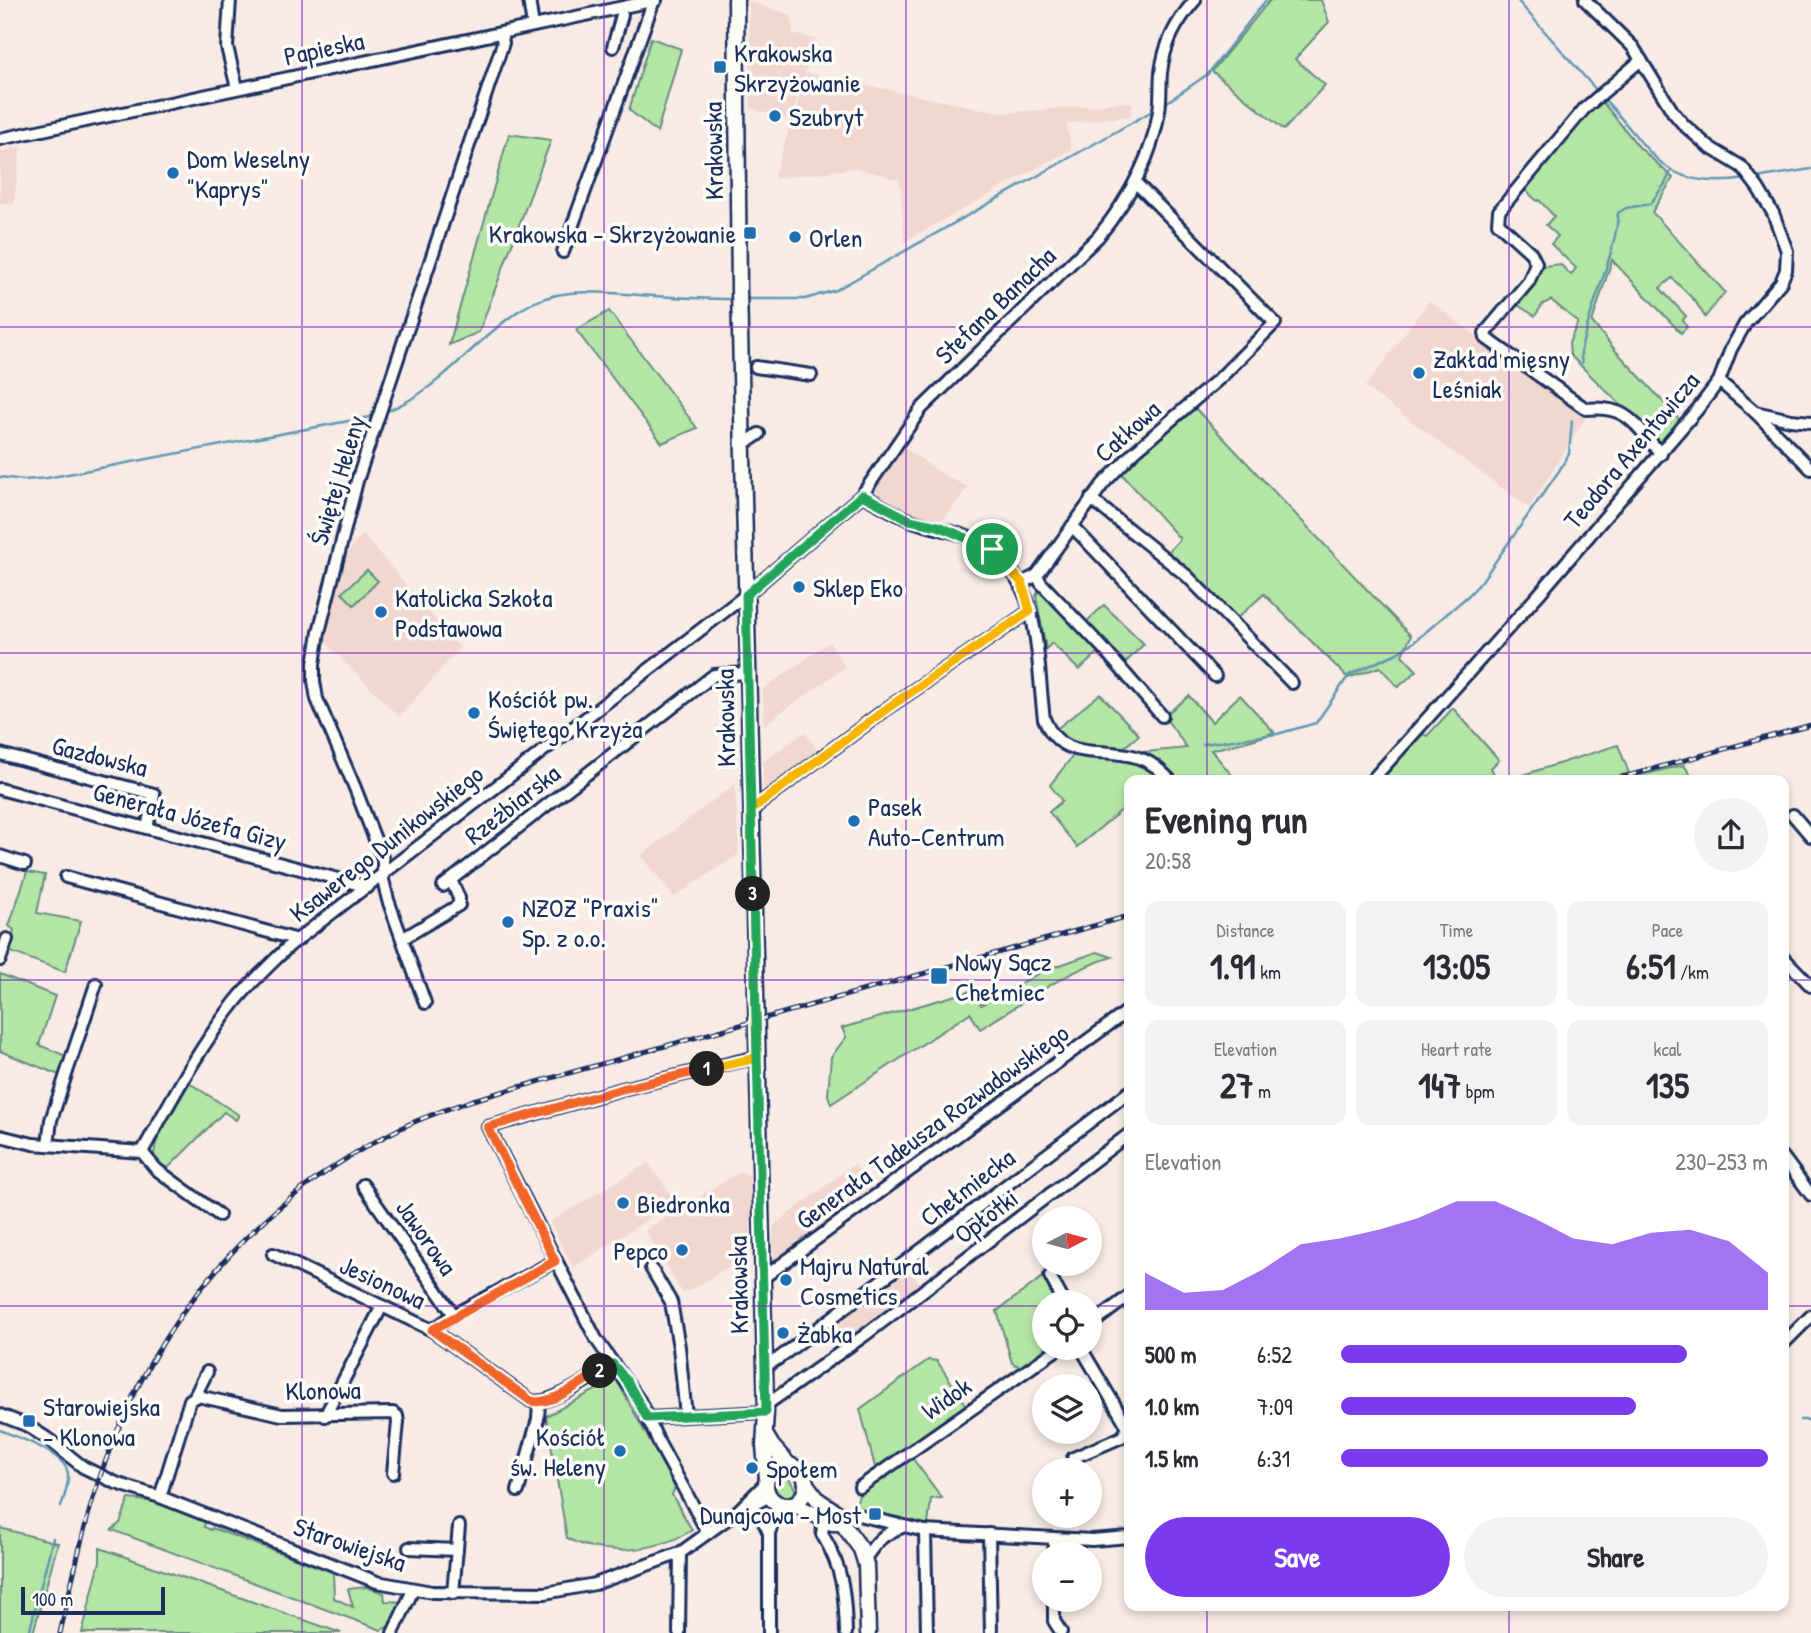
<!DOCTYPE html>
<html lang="en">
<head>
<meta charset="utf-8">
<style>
  body { margin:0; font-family:"Patrick Hand",sans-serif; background:#f2f2f3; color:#2b2b33; height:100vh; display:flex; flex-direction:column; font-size:26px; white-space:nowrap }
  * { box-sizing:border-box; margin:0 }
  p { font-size:23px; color:#7c7c81 }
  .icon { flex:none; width:38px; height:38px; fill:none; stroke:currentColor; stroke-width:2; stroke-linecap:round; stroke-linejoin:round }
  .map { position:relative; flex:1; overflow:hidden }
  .drawer { position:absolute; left:1124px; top:775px; width:665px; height:836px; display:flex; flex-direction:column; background:#fff; border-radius:14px; box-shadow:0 4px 10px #0003 }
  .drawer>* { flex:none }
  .needle { width:46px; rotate:84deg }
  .buttons { position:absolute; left:1032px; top:1206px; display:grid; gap:14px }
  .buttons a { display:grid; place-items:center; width:70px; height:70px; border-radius:50%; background:#fff; box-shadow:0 4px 10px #0003; font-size:35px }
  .scale { position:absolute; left:21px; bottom:18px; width:144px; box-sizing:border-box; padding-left:7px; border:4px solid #1b2f5e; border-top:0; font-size:19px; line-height:24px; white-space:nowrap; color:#1b2f5e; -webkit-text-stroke:5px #fdfcf7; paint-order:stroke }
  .pin { position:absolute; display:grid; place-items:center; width:60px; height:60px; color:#fff; margin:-30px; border:4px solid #fff; border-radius:50%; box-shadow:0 2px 7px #0007 }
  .km { position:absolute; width:35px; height:35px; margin:-18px; border-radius:50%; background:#222; color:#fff; font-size:19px; line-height:35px; text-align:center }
  .round { display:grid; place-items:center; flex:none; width:74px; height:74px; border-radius:37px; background:#f2f2f3 }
  .summary { display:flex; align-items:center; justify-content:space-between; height:119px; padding:0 21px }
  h1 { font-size:38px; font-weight:700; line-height:52px }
  .figures { display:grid; grid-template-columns:repeat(3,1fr); gap:10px; height:119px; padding:7px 21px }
  .figures div { display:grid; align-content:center; border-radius:14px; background:#f2f2f3; text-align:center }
  .figures b { font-size:35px; font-weight:700 }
  .figures small { font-size:19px; font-weight:400 }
  .figures p { font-size:19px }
  .chart { height:196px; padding:14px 21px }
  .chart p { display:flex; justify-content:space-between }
  .chart svg { width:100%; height:126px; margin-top:7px; fill:#7c3aed; opacity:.7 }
  .primary-button { display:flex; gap:14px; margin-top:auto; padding:14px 21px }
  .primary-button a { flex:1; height:80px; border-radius:42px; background:#7c3aed; color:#fff; font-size:28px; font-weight:700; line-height:80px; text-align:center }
  .primary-button a+a { background:#f2f2f3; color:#2b2b33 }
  ul { padding:0 21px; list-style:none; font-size:23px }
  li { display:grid; grid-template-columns:112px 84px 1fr; align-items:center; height:52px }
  li i { height:18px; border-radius:9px; background:#7c3aed }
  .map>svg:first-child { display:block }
  .built { fill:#f1d7d0 }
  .green { fill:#b3e5a5; stroke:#678a82; stroke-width:2 }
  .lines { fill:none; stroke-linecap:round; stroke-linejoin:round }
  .stream { stroke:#6098b3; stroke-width:2.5 }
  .minor-casing { stroke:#1b2f5e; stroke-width:16 }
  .major-casing { stroke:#1b2f5e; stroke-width:19 }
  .minor { stroke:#fdfcf7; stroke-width:10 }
  .major { stroke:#fdfcf7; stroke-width:14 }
  .rail-casing { stroke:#1b2f5e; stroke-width:5 }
  .rail { stroke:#fdfcf7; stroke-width:2.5; stroke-dasharray:8; stroke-linecap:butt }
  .split-1-casing { stroke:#fff; stroke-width:14 }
  .split-2-casing { stroke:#fff; stroke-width:14 }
  .split-3-casing { stroke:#fff; stroke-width:14 }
  .split-4-casing { stroke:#fff; stroke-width:14 }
  .split-1 { stroke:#f5b400; stroke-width:9 }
  .split-2 { stroke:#f0652b; stroke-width:9 }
  .split-3 { stroke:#22a559; stroke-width:9 }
  .split-4 { stroke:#22a559; stroke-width:9 }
  .grid { fill:none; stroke:#7b2cbf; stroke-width:2; stroke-opacity:0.55 }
  .poi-dot { fill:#1f6fb2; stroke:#fdfcf7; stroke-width:2.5 }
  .labels { text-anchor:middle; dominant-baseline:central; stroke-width:7; stroke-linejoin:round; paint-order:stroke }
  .street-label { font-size:26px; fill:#1b2f5e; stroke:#fdfcf7 }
  .poi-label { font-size:26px; fill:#1b2f5e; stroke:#fdfcf7; text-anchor:start }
</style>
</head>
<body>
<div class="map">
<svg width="1811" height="1633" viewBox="0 0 1811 1633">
  <rect width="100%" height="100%" fill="#f8ebe5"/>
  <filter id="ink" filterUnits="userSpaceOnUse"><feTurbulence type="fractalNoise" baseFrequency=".0143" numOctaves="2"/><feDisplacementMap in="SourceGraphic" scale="14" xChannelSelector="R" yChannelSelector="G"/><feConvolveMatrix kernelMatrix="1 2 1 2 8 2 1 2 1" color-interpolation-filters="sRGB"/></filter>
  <g filter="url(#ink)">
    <g class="built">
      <polygon points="749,1 791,15 793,34 816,39 790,120 751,108"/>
      <polygon points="807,73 1002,113 1133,102 1131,116 1067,124 1071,149 904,242 900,180 857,168 773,179"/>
      <polygon points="21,146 14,204 0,203 0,152"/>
      <polygon points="1429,301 1586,417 1529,508 1365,387"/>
      <polygon points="902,446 942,474 968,487 943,521 916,515 886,503 873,490"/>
      <polygon points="363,534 460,648 399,717 324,641 348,552"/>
      <polygon points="830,642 845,667 764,725 763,689"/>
      <polygon points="805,732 820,754 763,796 763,762"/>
      <polygon points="735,784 739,854 674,897 641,855"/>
      <polygon points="648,1163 676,1201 573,1268 550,1222"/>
      <polygon points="854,1164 875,1190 774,1264 773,1226"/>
      <polygon points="741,1171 751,1176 751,1254 683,1294 645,1230"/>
      <polygon points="907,1266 923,1289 843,1346 829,1326"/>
    </g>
    <g class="green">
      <polygon points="1270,0 1321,0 1329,22 1295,59 1325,85 1284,130 1212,71"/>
      <polygon points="651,38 681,49 657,132 629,110"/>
      <polygon points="1601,100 1639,147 1673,178 1652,212 1725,292 1705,317 1695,301 1672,278 1660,288 1686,316 1683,320 1687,327 1681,333 1612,260 1592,322 1615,350 1681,421 1666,442 1658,442 1570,355 1569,343 1578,322 1551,300 1543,304 1535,316 1513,302 1544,266 1560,264 1571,275 1576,268 1551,244 1558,236 1546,225 1554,216 1539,200 1537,201 1523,188 1570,127"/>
      <polygon points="509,134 551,140 479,332 449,345"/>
      <polygon points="609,311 697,428 662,443 576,330"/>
      <polygon points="1194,407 1411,636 1402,655 1417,671 1398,687 1380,667 1348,678 1264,594 1234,621 1167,553 1180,539 1120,472"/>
      <polygon points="367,570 378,581 354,605 342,593"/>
      <polygon points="1041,586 1101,650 1079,670 1052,643 1046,649 1036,596"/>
      <polygon points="1104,605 1144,644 1123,665 1085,623"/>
      <path d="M1100 694 1139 735 1121 750C1093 748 1077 751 1054 731Z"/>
      <path d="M1240 695 1274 732C1252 742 1234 744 1211 750L1236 780H1177L1145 752 1187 748 1164 716 1189 696 1212 722Z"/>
      <polygon points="1453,708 1499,760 1491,768 1497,780 1376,780 1423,734 1427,736"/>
      <polygon points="1618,745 1629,773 1603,780 1507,780"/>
      <polygon points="1075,753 1139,761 1165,780 1129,780 1129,804 1077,847 1049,812 1062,801 1050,785"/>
      <polygon points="1684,765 1694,780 1620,780"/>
      <polygon points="27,872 45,875 37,913 81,921 65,972 8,951 14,930 9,926"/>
      <path d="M1097 952 1112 957C1065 971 1022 1004 980 1029L970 1013 831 1104 828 1095 831 1057 846 1037 842 1028 974 990 981 1005 1043 971Z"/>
      <polygon points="0,974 55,996 39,1045 66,1056 59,1075 0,1051"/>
      <path d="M188 1082 239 1115 236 1120 224 1112 166 1170 154 1160C153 1133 175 1105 188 1082Z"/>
      <polygon points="1044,1276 1057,1302 1045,1302 1045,1348 1053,1348 1023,1368 1012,1363 997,1311"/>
      <polygon points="928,1360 937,1361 967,1406 876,1471 860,1409"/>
      <path d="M616 1379 675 1487 672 1495 692 1530C659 1551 603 1558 567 1538L546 1416Z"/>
      <polygon points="910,1455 942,1498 931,1499 928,1525 855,1507 861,1489"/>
      <path d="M787 1475 798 1494 795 1499 789 1501C776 1499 769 1487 777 1476Z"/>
      <polygon points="129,1499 156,1502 205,1522 204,1527 211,1530 212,1528 333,1572 334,1598 353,1607 348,1589 366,1587 384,1593 385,1601 405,1602 390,1626 381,1630 112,1530 120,1523"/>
      <polygon points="0,1528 58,1543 33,1633 0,1633"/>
      <polygon points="100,1548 341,1633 82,1633 100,1561"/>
    </g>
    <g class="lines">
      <g class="stream">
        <polyline points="1517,0 1598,92"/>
        <path d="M1602 97C1653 149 1659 192 1746 179"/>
        <polyline points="1163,105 1208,74 1266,0"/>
        <polyline points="1756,178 1811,169"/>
        <polyline points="744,299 805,299 836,290 1154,110"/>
        <path d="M1582 363C1579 352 1583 342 1586 331 1595 295 1617 248 1618 213L1626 208 1650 204 1665 184 1671 171"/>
        <path d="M385 412C440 391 472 342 520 310 557 286 597 292 639 295 670 297 702 299 734 299"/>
        <polyline points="0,477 24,480 47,478 375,416"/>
        <polyline points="1203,744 1277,734 1316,723 1349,675 1397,653 1414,642 1469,595 1481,582 1559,471 1569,454 1572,421"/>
        <polyline points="1800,1420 1811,1420"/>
        <path d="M0 1430C17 1437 66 1453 68 1474 69 1485 64 1497 61 1507"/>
        <polyline points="29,1633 53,1538"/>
      </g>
      <defs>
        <g id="minor">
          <polyline points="230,0 227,47 237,88"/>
          <polyline points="529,0 533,26"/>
          <polyline points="613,47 622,15"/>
          <path d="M1641 60 1584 109 1499 211 1498 223 1531 253 1536 263 1529 281 1485 333 1486 338 1586 409C1629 405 1635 425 1661 454"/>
          <polyline points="0,139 656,0"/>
          <polyline points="563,252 654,0"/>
          <polyline points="756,367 811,375"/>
          <polyline points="1719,381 1755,412 1811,469"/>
          <polyline points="1755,412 1791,420 1811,422"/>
          <polyline points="750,440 759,434"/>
          <path d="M862 495C878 503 894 514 910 520 930 528 952 530 972 539 1044 572 1035 652 1044 719 1063 765 1102 745 1139 758 1152 762 1161 771 1170 780"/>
          <polyline points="1091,499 1187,576 1292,683"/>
          <polyline points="1072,526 1215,676"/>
          <polyline points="1037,575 1041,583 1102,647 1162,716"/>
          <polyline points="1022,583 1037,575 1103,484 1133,453 1220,378 1275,323 1136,183"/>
          <polyline points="0,754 154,794 147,828"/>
          <polyline points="1372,780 1539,594 1697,410 1719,381 1731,349 1745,324 1781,282 1786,270 1787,251 1773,213 1758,188 1742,167 1709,147 1684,125 1673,112 1633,47 1585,0"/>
          <polyline points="0,789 368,887"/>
          <polyline points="751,810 889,707 1030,611"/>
          <polyline points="1793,815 1811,836"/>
          <polyline points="0,856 25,864"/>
          <polyline points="66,877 298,940"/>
          <polyline points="443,886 714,675 748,673"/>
          <polyline points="402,939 459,905 459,898 451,880"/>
          <polyline points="1783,957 1811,986"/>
          <polyline points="0,960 7,939"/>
          <polyline points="425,1003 388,900 383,880 383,860 355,788 317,699 314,681 314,664 319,632 357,481 503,43 501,34"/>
          <polyline points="0,1136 33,1144 142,1152 156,1169 219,1215"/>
          <polyline points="48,1145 51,1120 96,984"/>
          <path d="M142 1152C171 1101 199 1047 236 1001 252 981 271 964 289 946L746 595 862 495 921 409 1098 237C1128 200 1152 159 1159 111 1161 98 1160 85 1161 73 1164 44 1176 22 1195 0"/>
          <polyline points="1783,1157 1811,1195"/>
          <polyline points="363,1185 454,1315 555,1261"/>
          <path d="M273 1254 432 1330 531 1401C552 1406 594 1375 613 1364"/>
          <polyline points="651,1268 671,1302 679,1347 686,1416"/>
          <polyline points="1050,1276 1064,1302"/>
          <polyline points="763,1278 1129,1010"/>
          <polyline points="1090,1325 1129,1296"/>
          <polyline points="432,1330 454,1315"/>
          <polyline points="1783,1344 1811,1316"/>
          <polyline points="1081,1348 1129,1429"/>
          <polyline points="765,1366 779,1358 1129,1092"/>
          <polyline points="194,1398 207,1372"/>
          <polyline points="766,1405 865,1335 1129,1134"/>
          <polyline points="0,1415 26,1425 48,1439 83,1467 116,1483 160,1497 377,1582 432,1592 545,1593 595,1584 680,1553 737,1512 766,1483"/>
          <polyline points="325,1416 382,1306"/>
          <polyline points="647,1418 766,1412"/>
          <polyline points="1073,1458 1122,1437 1129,1427"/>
          <polyline points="860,1487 1059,1348"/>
          <polyline points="518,1491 538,1419 539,1403"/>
          <polyline points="160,1497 190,1400 198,1396 282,1415 393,1413 397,1416 398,1422 393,1473"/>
          <path d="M747 1510C760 1514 764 1521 769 1533"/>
          <polyline points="743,1511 769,1496"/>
          <polyline points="839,1514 854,1514 925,1531 1092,1540 1129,1537"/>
          <path d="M824 1520 822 1534C843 1568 845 1594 846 1633"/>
          <polyline points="925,1531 927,1633"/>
          <polyline points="708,1533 661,1447 639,1400 596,1339 488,1127 622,1089 757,1057"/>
          <polyline points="989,1534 991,1633"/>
          <polyline points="409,1548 457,1550"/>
          <polyline points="1054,1554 1054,1538"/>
          <path d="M864 1560C877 1541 881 1535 902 1527"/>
          <polyline points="453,1593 459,1526"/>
          <polyline points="1054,1600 1054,1621 1061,1632"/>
          <polyline points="393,1633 413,1590"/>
          <polyline points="679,1633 680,1553"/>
          <polyline points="769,1633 769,1533 780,1504"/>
        </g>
        <g id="major">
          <polyline points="736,0 739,290 766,1412 764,1446 767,1478"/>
          <polyline points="766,1436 772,1446 789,1465"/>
          <circle cx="786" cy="1485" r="20"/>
          <polyline points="806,1484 818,1500 839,1514 842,1523 861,1549 866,1565 868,1633"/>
          <polyline points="793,1504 832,1523 842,1523"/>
        </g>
      </defs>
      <use href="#minor" class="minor-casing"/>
      <use href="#major" class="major-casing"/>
      <use href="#minor" class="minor"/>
      <use href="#major" class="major"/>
      <defs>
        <g id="rail">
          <polyline points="1613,780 1811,725"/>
          <path d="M60 1633C73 1578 84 1521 103 1468 156 1318 255 1201 399 1129 423 1117 448 1109 473 1100L1129 916"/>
        </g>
      </defs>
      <use href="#rail" class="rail-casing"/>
      <use href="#rail" class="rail"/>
    </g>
  </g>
  <g class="lines" filter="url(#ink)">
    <defs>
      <polyline id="split-1" points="707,1069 757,1058 751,810 889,707 1030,611 1022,583 992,549"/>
      <path id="split-2" d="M600 1371C581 1382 553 1406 531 1401L432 1330 555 1261 488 1127 622 1089 707 1069"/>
      <polyline id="split-3" points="600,1371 613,1364 627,1381 647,1418 766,1412 753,894"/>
      <polyline id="split-4" points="753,894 746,595 862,495 910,520 938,526 992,549"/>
    </defs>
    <use href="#split-1" class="split-1-casing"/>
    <use href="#split-2" class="split-2-casing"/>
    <use href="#split-3" class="split-3-casing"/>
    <use href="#split-4" class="split-4-casing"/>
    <use href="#split-1" class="split-1"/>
    <use href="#split-2" class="split-2"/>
    <use href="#split-3" class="split-3"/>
    <use href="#split-4" class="split-4"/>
  </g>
  <path class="grid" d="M302 0V1633M604 0V1633M906 0V1633M1207 0V780M1509 0V780M0 327H1811M0 653H1811M0 980H1129M1783 980H1811M0 1306H1045M1090 1306H1129M1783 1306H1811M1207 1606V1633M1509 1606V1633"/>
  <g class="poi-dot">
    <rect x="713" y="60" width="14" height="14" rx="3.5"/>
    <circle cx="775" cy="116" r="7"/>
    <circle cx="173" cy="173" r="7"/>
    <rect x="743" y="226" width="14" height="14" rx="3.5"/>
    <circle cx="795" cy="237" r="7"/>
    <circle cx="1419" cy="373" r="7"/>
    <circle cx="799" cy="587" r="7"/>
    <circle cx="381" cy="612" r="7"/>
    <circle cx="474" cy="713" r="7"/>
    <circle cx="854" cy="821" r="7"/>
    <circle cx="508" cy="922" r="7"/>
    <rect x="930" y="967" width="18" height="18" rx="3.5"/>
    <circle cx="623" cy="1203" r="7"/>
    <circle cx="682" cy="1250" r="7"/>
    <circle cx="786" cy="1280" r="7"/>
    <circle cx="783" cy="1333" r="7"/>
    <rect x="22" y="1414" width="14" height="14" rx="3.5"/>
    <circle cx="620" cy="1451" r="7"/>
    <circle cx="752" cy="1468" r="7"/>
    <rect x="868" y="1507" width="14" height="14" rx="3.5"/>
  </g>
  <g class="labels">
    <g class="street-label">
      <text transform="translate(324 48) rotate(-12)">Papieska</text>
      <text transform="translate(713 151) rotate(-91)">Krakowska</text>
      <text transform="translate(995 305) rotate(-44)">Stefana Banacha</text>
      <text transform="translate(1127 431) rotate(-42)">Całkowa</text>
      <text transform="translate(1631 450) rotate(-50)">Teodora Axentowicza</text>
      <text transform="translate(337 480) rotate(-73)">Świętej Heleny</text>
      <text transform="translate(725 718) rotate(-91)">Krakowska</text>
      <text transform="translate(100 756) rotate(14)">Gazdowska</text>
      <text transform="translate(512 804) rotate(-38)">Rzeźbiarska</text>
      <text transform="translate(190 816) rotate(15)">Generała Józefa Gizy</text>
      <text transform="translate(386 843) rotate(-38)">Ksawerego Dunikowskiego</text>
      <text transform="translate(932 1126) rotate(-36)">Generała Tadeusza Rozwadowskiego</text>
      <text transform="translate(967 1187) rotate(-37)">Chełmiecka</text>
      <text transform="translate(986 1216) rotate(-37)">Opłotki</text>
      <text transform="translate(427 1237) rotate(55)">Jaworowa</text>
      <text transform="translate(383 1282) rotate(25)">Jesionowa</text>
      <text transform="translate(738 1285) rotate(-91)">Krakowska</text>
      <text transform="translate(323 1390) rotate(-1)">Klonowa</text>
      <text transform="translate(946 1398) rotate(-35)">Widok</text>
      <text transform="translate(350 1544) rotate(19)">Starowiejska</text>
    </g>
    <g class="poi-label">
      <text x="734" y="52">Krakowska<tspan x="734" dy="30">Skrzyżowanie</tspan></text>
      <text x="789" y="116">Szubryt</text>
      <text x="187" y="158">Dom Weselny<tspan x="187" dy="30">"Kaprys"</tspan></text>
      <text x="736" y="233" text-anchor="end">Krakowska - Skrzyżowanie</text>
      <text x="809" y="237">Orlen</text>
      <text x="1433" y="358">Zakład mięsny<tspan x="1433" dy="30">Leśniak</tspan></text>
      <text x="813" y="587">Sklep Eko</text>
      <text x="395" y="597">Katolicka Szkoła<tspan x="395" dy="30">Podstawowa</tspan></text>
      <text x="488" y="698">Kościół pw.<tspan x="488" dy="30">Świętego Krzyża</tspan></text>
      <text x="868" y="806">Pasek<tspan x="868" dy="30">Auto-Centrum</tspan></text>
      <text x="522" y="907">NZOZ "Praxis"<tspan x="522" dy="30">Sp. z o.o.</tspan></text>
      <text x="955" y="961">Nowy Sącz<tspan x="955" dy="30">Chełmiec</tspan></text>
      <text x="637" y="1203">Biedronka</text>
      <text x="668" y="1250" text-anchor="end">Pepco</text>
      <text x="800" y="1265">Majru Natural<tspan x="800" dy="30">Cosmetics</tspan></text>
      <text x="797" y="1333">Żabka</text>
      <text x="43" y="1406">Starowiejska<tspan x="43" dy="30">- Klonowa</tspan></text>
      <text x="606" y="1436" text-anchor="end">Kościół<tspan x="606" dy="30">św. Heleny</tspan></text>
      <text x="766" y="1468">Społem</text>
      <text x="861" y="1514" text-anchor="end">Dunajcowa - Most</text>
    </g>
  </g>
</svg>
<div class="buttons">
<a><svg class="needle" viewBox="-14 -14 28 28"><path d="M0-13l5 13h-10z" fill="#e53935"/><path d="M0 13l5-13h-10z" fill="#7c7c81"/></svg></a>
<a><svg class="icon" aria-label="locate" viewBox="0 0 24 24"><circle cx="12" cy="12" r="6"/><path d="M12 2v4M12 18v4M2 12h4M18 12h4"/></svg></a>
<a><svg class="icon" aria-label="layers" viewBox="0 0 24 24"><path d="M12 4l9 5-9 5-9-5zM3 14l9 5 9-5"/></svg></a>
<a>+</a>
<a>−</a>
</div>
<div class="scale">100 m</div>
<div class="pin" style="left:992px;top:549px;background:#1e9e55"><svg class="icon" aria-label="arrive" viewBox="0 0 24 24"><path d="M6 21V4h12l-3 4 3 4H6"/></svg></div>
<b class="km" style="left:707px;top:1069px">1</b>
<b class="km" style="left:600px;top:1371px">2</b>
<b class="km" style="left:753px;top:894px">3</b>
<section class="drawer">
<div class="summary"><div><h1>Evening run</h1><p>20:58</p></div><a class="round"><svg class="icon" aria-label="share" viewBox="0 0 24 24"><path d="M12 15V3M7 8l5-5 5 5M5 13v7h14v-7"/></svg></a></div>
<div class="figures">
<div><p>Distance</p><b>1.91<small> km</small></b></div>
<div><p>Time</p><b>13:05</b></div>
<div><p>Pace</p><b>6:51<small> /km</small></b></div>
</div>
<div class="figures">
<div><p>Elevation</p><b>27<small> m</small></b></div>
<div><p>Heart rate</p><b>147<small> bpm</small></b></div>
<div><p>kcal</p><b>135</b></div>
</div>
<div class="chart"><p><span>Elevation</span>230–253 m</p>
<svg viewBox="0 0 160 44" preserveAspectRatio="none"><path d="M0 44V31L10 38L20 37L30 30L40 21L50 19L60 16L70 12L80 6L90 6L100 12L110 19L120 21L130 17L140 16L150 20L160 31V44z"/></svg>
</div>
<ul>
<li><b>500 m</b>6:52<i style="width:81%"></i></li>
<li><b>1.0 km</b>7:09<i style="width:69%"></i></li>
<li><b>1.5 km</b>6:31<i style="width:100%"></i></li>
</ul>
<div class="primary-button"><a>Save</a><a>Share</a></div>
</section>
</div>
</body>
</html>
